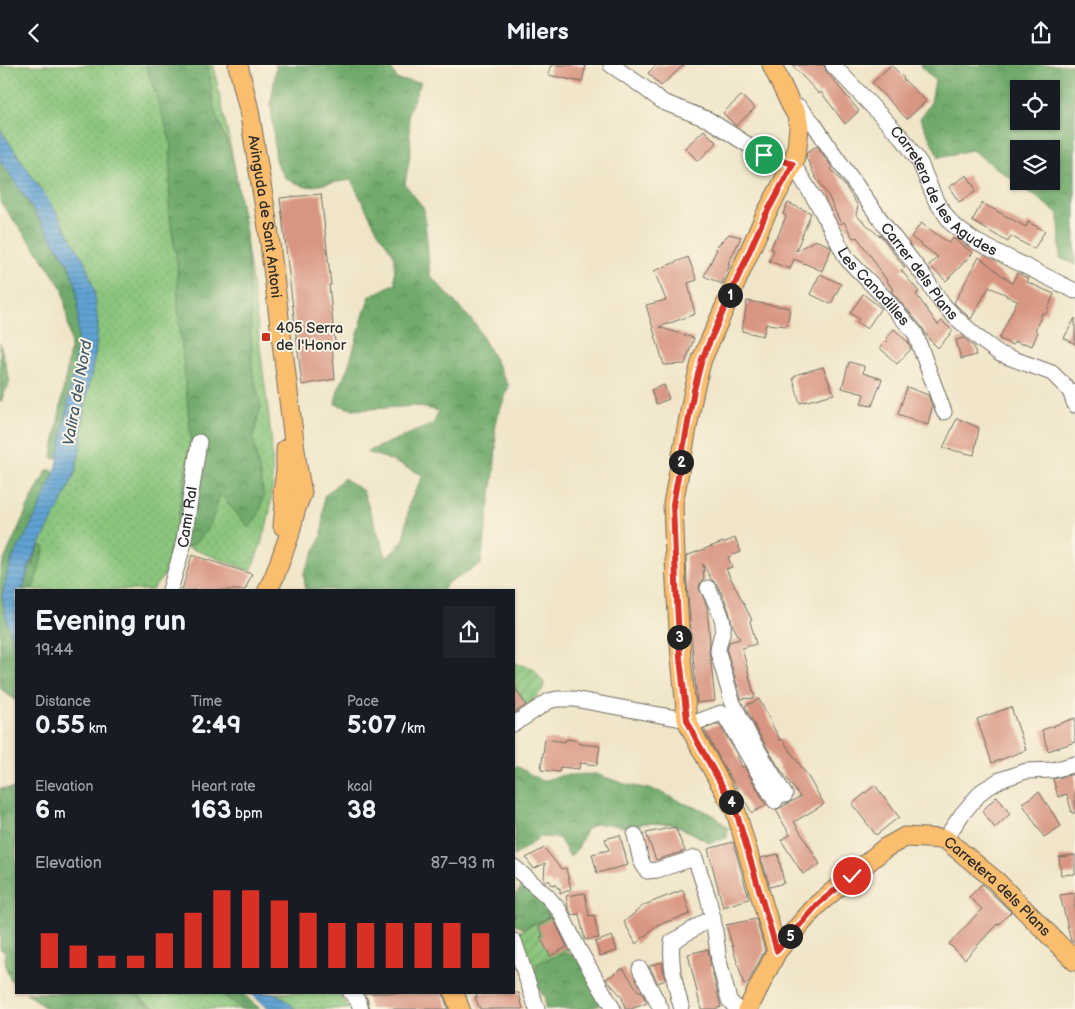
<!DOCTYPE html>
<html lang="en">
<head>
<meta charset="utf-8">
<style>
  body { margin:0; font-family:"Balsamiq Sans",sans-serif; background:#20242c; color:#f1f3f6; height:100vh; display:flex; flex-direction:column; font-size:19px; white-space:nowrap }
  * { box-sizing:border-box; margin:0 }
  p { font-size:16px; color:#9ea1a6 }
  .icon { flex:none; width:28px; height:28px; fill:none; stroke:currentColor; stroke-width:2; stroke-linecap:round; stroke-linejoin:round }
  .map { position:relative; flex:1; overflow:hidden }
  .side { position:absolute; left:15px; top:524px; width:500px; height:405px; display:flex; flex-direction:column; background:#171b24; border-radius:0px; box-shadow:0 1px 4px #0004 }
  .side>* { flex:none }
  .buttons { position:absolute; left:1010px; top:15px; display:grid; gap:10px }
  .buttons a { display:grid; place-items:center; width:50px; height:50px; border-radius:0px; background:#171b24; box-shadow:0 1px 4px #0004; font-size:25px }
  .pin { position:absolute; display:grid; place-items:center; width:42px; height:42px; color:#fff; margin:-21px; border:2px solid #fff; border-radius:50%; box-shadow:0 1px 5px #0007 }
  .km { position:absolute; width:25px; height:25px; margin:-12px; border-radius:50%; background:#222; color:#fff; font-size:14px; line-height:25px; text-align:center }
  .round { display:grid; place-items:center; flex:none; width:52px; height:52px; border-radius:0px; background:#20242c }
  .summary { display:flex; align-items:center; justify-content:space-between; height:85px; padding:0 20px }
  h1 { font-size:28px; font-weight:800; line-height:38px }
  .stats { display:grid; grid-template-columns:repeat(3,1fr); gap:8px; height:85px; padding:5px 20px }
  .stats div { display:grid; align-content:center }
  .stats b { font-size:25px; font-weight:800 }
  .stats small { font-size:14px; font-weight:400 }
  .stats p { font-size:14px }
  .chart { height:140px; padding:10px 20px }
  .chart p { display:flex; justify-content:space-between }
  .chart svg { width:100%; height:90px; margin-top:5px; stroke:#d93025; stroke-width:6 }
  header { display:flex; justify-content:space-between; align-items:center; height:65px; padding:0 20px; background:#171b24; font-size:22px; font-weight:800 }
  .map>svg:first-child { display:block }
  .grass { fill:url(#grass-dots); stroke:#5a7853 }
  .forest { fill:url(#forest-crowns); stroke:#4d6a4b; fill-rule:evenodd }
  .garden { fill:url(#garden-furrows); stroke:#5a7853 }
  .water { fill:url(#water-rules); stroke:#466780 }
  .building { fill:#d89581 }
  .lines { fill:none; stroke-linecap:round; stroke-linejoin:round }
  .minor-casing { stroke:#706c62; stroke-width:17 }
  .major-casing { stroke:#706c62; stroke-width:21 }
  .minor { stroke:#fff; stroke-width:15 }
  .major { stroke:#fbbe6e; stroke-width:19 }
  .route-casing { stroke:#fff; stroke-width:10 }
  .route { stroke:#d93025; stroke-width:6 }
  .poi-dot { fill:#c8321e; stroke:#fcf5e5; stroke-width:2 }
  .labels { text-anchor:middle; dominant-baseline:central; stroke-width:4; stroke-linejoin:round; paint-order:stroke }
  .street-label { font-size:15px; fill:#2b2b2b; stroke:#fcf5e5 }
  .poi-label { font-size:15px; fill:#2b2b2b; stroke:#fcf5e5; text-anchor:start }
  .water-label { font-size:16px; font-style:italic; fill:#405b6f; stroke:#fcf5e5 }
</style>
</head>
<body>
<header><svg class="icon" aria-label="back" viewBox="0 0 24 24"><path d="M15 5l-7 7 7 7"/></svg>Milers<svg class="icon" aria-label="share" viewBox="0 0 24 24"><path d="M12 15V3M7 8l5-5 5 5M5 13v7h14v-7"/></svg></header>
<div class="map">
<svg width="1075" height="944" viewBox="0 0 1075 944">
  <defs>
    <pattern id="grass-dots" width="8" height="8" patternUnits="userSpaceOnUse" patternTransform="scale(1.25)"><rect width="8" height="8" fill="#8ac57b"/><path d="M2 2h.1M6 6h.1" fill="none" stroke="#77a96a" stroke-width="1.8" stroke-linecap="round"/></pattern>
    <pattern id="forest-crowns" width="20" height="18" patternUnits="userSpaceOnUse" patternTransform="scale(1.25)"><rect width="20" height="18" fill="#6faa6b"/><path d="M2 6a3 3 0 1 1 6 0M12 15a3 3 0 1 1 6 0" fill="none" stroke="#5b8b58"/></pattern>
    <pattern id="garden-furrows" width="10" height="10" patternUnits="userSpaceOnUse" patternTransform="scale(1.25)"><rect width="10" height="10" fill="#8ac57b"/><path d="M-1 1l2-2M0 10L10 0M9 11l2-2" fill="none" stroke="#77a96a"/></pattern>
    <pattern id="water-rules" width="6" height="5" patternUnits="userSpaceOnUse" patternTransform="scale(1.25)"><rect width="6" height="5" fill="#60a3d4"/><path d="M0 2.5h6" fill="none" stroke="#4f85ac"/></pattern>
  </defs>
  <rect width="100%" height="100%" fill="#fcf5e5"/>
  <filter id="ink" filterUnits="userSpaceOnUse"><feTurbulence type="fractalNoise" baseFrequency=".02" numOctaves="2"/><feDisplacementMap in="SourceGraphic" scale="10" xChannelSelector="R" yChannelSelector="G"/><feConvolveMatrix kernelMatrix="1 2 1 2 8 2 1 2 1" color-interpolation-filters="sRGB"/></filter>
  <filter id="wash" filterUnits="userSpaceOnUse"><feTurbulence type="fractalNoise" baseFrequency=".0096" numOctaves="4" result="noise"/><feDisplacementMap in="SourceGraphic" scale="20" xChannelSelector="R" yChannelSelector="G"/><feGaussianBlur stdDeviation="1.12" result="paint"/><feColorMatrix in="noise" values="0 0 0 0 0 0 0 0 0 0 0 0 0 0 0 0 0 1.4 0 .05"/><feComposite in="paint" operator="in"/></filter>
  <g filter="url(#wash)">
    <rect width="100%" height="100%" fill="#f0e5c8"/>
    <g class="grass">
      <path d="M0 0H213C221 38 230 76 237 115 247 176 255 237 262 298 268 347 277 396 270 445 267 466 258 487 251 506L187 482 169 490 163 512 152 525H23L25 516 81 380 84 346 95 291 98 260 69 169 56 147 0 64Z"/>
      <polygon points="137,928 220,928 242,944 158,944 142,935"/>
      <polygon points="275,928 339,928 349,944 295,944 293,941"/>
    </g>
    <g class="forest">
      <polygon points="146,0 208,0 215,47 232,90 246,167 250,231 252,304 261,342 253,372 264,432 258,451 249,463 220,429 210,461 194,479 169,489 177,463 182,426 191,374 178,243 177,197 169,146 171,78"/>
      <path d="M275 0H389L398 15 421 17 408 48 411 84 405 119 424 144 430 210 476 260 509 321 495 359 496 383 494 408 481 499 447 518 444 525H305L304 508 322 470 324 431 344 413 363 426 387 493 404 474 409 439 423 410 385 393 366 387 433 359 439 346 415 341 355 345 335 339C336 326 343 315 348 302 356 279 361 254 370 231L395 218 394 190 378 167 351 115 306 122 286 114 276 98 271 39 276 3Z"/>
      <path d="M919 0H1075V200L1060 193 1059 149 972 85 939 92 920 54 931 37 935 16ZM1019 24H1051V56H1019ZM1019 84H1051V116H1019Z"/>
      <path d="M0 94C17 116 30 141 45 165 57 183 72 200 76 222 86 274 68 340 58 392L55 394 52 392 63 328 71 278 63 225 40 190 0 137Z"/>
      <polygon points="0,278 10,317 0,338"/>
      <polygon points="47,405 52,405 55,407 44,433 27,468 13,491 7,509 16,580 16,636 1,624 0,621 0,504 31,435"/>
      <path d="M40 480 45 482 33 525H23C26 508 33 494 40 480Z"/>
      <polygon points="516,701 542,716 563,710 596,709 625,719 658,726 683,738 701,744 715,751 728,763 727,773 710,778 692,768 671,759 645,758 631,763 606,759 595,759 586,765 578,783 570,792 559,773 540,772 514,791 514,702"/>
      <path d="M0 723 16 724V921C6 913 5 898 5 886L0 884Z"/>
      <polygon points="525,818 551,846 549,852 534,859 522,863 514,858 514,831"/>
      <polygon points="569,888 580,896 600,929 601,940 589,944 545,944 545,933 533,915 535,904 539,895"/>
      <polygon points="25,928 137,928 142,935 158,944 47,944"/>
      <polygon points="222,928 242,928 260,944 242,944"/>
    </g>
    <g class="garden">
      <polygon points="514,598 533,603 544,618 543,624 527,641 516,624 514,624"/>
      <polygon points="553,850 555,853 538,861 543,871 541,872 550,891 569,881 571,885 531,901 518,867"/>
    </g>
    <g class="water">
      <polygon points="0,64 56,147 85,197 94,224 98,260 95,291 84,346 81,380 76,406 63,435 30,498 25,516 23,525 16,525 16,587 6,553 2,531 7,509 14,490 27,468 44,433 57,401 73,310 78,274 78,244 76,221 68,198 0,94"/>
      <polygon points="250,928 275,928 293,941 295,944 268,944"/>
    </g>
    <g id="blocks">
      <g class="building">
        <polygon points="551,0 586,0 582,17 548,10"/>
        <polygon points="656,0 684,0 661,21 648,8"/>
        <polygon points="792,0 824,0 826,6 859,46 845,59 821,27 819,29"/>
        <polygon points="891,0 904,13 903,14 926,36 907,54 872,18"/>
        <polygon points="741,31 755,43 736,61 723,48"/>
        <polygon points="704,65 717,78 698,96 685,83"/>
        <polygon points="817,81 832,102 831,104 845,121 858,141 856,150 879,171 880,170 905,203 901,205 919,227 916,229 938,260 942,256 953,266 938,283 929,274 922,262 891,226 893,225 874,196 857,172 853,173 844,157 841,159 828,130 816,113 806,92 807,87"/>
        <polygon points="967,110 975,123 975,127 959,137 949,122"/>
        <polygon points="321,129 331,220 329,220 335,278 332,279 335,314 302,320 280,133"/>
        <polygon points="788,138 811,148 796,186 815,175 830,181 831,184 822,206 794,194 790,204 769,196 774,185 771,184 775,173 777,173 786,151 783,149"/>
        <polygon points="982,138 1026,162 1028,157 1045,166 1034,184 1011,171 1008,177 972,156"/>
        <polygon points="921,158 949,178 953,173 973,188 946,216 929,200 938,192 911,172"/>
        <polygon points="729,169 741,172 728,199 730,200 722,219 704,211 717,184 715,183"/>
        <polygon points="688,192 697,215 688,218 695,249 659,262 694,273 685,299 664,300 646,240 666,235 654,206"/>
        <polygon points="979,192 1012,218 1017,208 1029,214 1027,217 1054,229 1046,249 1043,247 1035,265 1038,267 1032,281 1024,278 1023,280 1015,276 1013,280 999,274 1017,236 1006,231 1007,230 989,222 971,254 954,238"/>
        <polygon points="820,209 841,219 831,239 810,229"/>
        <polygon points="863,229 881,243 867,264 857,257 859,254 850,248"/>
        <polygon points="747,236 790,243 787,261 766,259 763,271 742,266"/>
        <polygon points="1075,253 1075,279 1064,273"/>
        <polygon points="894,264 908,277 911,284 897,299 880,283 888,275 886,273"/>
        <polygon points="964,273 974,282 976,290 961,294 956,275"/>
        <polygon points="849,297 864,301 863,308 882,314 872,341 861,339 864,329 842,323"/>
        <polygon points="823,302 834,329 800,338 793,313 798,309"/>
        <polygon points="664,320 669,334 656,339 651,325"/>
        <polygon points="907,322 928,330 932,342 928,360 898,349"/>
        <polygon points="957,353 979,363 974,390 943,383"/>
        <polygon points="735,473 741,487 728,492 732,502 726,504 752,555 750,556 756,579 742,583 755,633 741,634 741,633 727,586 729,577 740,574 732,559 729,546 724,533 716,518 711,514 703,499 704,514 700,518 699,523 707,541 710,578 709,587 711,598 715,636 697,638 687,519 686,491 723,477 723,478"/>
        <polygon points="192,490 252,509 245,525 182,525"/>
        <polygon points="514,621 526,640 514,648"/>
        <polygon points="759,634 780,675 782,674 807,710 824,739 794,757 820,799 803,809 781,775 790,770 776,745 800,732 778,701 758,667 745,641"/>
        <polygon points="1011,642 1026,685 992,698 977,654"/>
        <polygon points="1075,653 1075,677 1048,686 1042,665"/>
        <polygon points="719,659 735,686 742,702 744,701 766,740 752,748 724,702 704,664"/>
        <polygon points="545,674 565,677 566,674 579,676 579,679 600,681 597,700 580,698 579,704 560,702 559,707 541,705"/>
        <polygon points="1075,709 1075,748 1072,748 1067,729 1058,732 1053,714"/>
        <polygon points="875,720 899,752 876,770 852,739"/>
        <polygon points="1039,727 1061,761 1044,772 1022,738"/>
        <polygon points="997,731 1010,749 995,763 982,746"/>
        <polygon points="675,762 685,786 656,795 646,768"/>
        <polygon points="620,770 628,800 597,808 592,789 609,785 605,774"/>
        <polygon points="733,777 749,834 723,842 708,784"/>
        <polygon points="544,783 561,804 566,803 571,824 560,829 560,823 557,823 556,819 552,820 550,816 544,816 545,798 534,804 526,793"/>
        <polygon points="778,789 784,818 770,822 761,793"/>
        <polygon points="1075,790 1075,809 1061,810 1059,792"/>
        <polygon points="982,819 1011,847 998,860 997,859 965,894 949,879 982,844 969,832"/>
        <polygon points="683,825 690,849 657,860 636,879 624,857 644,840"/>
        <polygon points="585,828 589,851 594,850 599,873 585,875 579,849 572,850 568,842 566,831"/>
        <polygon points="1075,828 1075,876 1071,876 1060,830"/>
        <polygon points="553,853 567,882 550,891 540,872 543,871 538,861"/>
        <polygon points="756,854 765,885 748,918 744,920 726,860"/>
        <polygon points="612,871 617,886 600,891 595,877"/>
        <polygon points="708,884 710,898 721,942 714,944 701,944 688,889"/>
        <polygon points="662,897 665,915 658,918 649,901"/>
        <polygon points="623,903 639,927 641,926 647,938 631,944 625,944 622,932 606,914"/>
        <polygon points="363,928 443,928 448,944 370,944 367,933"/>
        <polygon points="476,928 519,928 523,944 480,944 475,932 477,932"/>
      </g>
    </g>
  </g>
  <g filter="url(#ink)">
    <use href="#blocks" fill-opacity="0" stroke="#706c62" stroke-width="1"/>
    <g class="lines">
      <defs>
        <g id="minor">
          <path id="s1" d="M611 0 639 19 663 37 709 55 764 90 793 99 819 141 847 194 884 232 915 268 944 347"/>
          <path id="s2" d="M833 0 904 75 920 98 936 136 952 159 975 176 1075 226"/>
          <path id="s3" d="M792 41 799 42 814 59 829 82 888 165 923 210 941 237 955 252 981 275 1000 289 1052 308 1070 326 1075 340"/>
          <path d="M708 523C713 533 725 553 723 564 722 572 718 578 718 587L732 636 750 672 785 730"/>
          <path id="s4" d="M170 525 183 481 199 377"/>
          <polyline points="514,659 549,636 557,634 574,634 687,655"/>
          <polyline points="689,660 721,648 725,651 775,736"/>
          <polyline points="635,770 641,796 647,806 657,805 695,793 708,832 714,859 719,896 729,935 737,944"/>
          <polyline points="945,774 962,749 982,726 1000,715 1026,706 1053,705 1075,699"/>
          <polyline points="514,802 547,831 559,845 579,885 613,944"/>
          <polyline points="514,876 537,944"/>
          <polyline points="640,904 661,944"/>
          <polyline points="351,928 358,936 361,944"/>
          <path d="M681 941C675 920 670 899 672 877L713 852"/>
        </g>
        <g id="major">
          <path id="s5" d="M238 0 249 45 268 162 297 401 302 428 296 443 289 471 275 510 268 525"/>
          <polyline points="772,0 791,40 797,50 799,63 797,82 793,99 765,151 702,294 694,325 673,439 676,518 681,593 687,655 697,676 736,747 777,886"/>
          <polyline points="283,461 285,440 283,427 286,406 286,384"/>
          <polyline points="454,928 460,944"/>
          <path id="s6" d="M748 944 777 886 818 839 885 783 905 772 945 774 996 816 1075 896"/>
        </g>
      </defs>
      <use href="#minor" class="minor-casing"/>
      <use href="#major" class="major-casing"/>
      <use href="#minor" class="minor"/>
      <use href="#major" class="major"/>
    </g>
  </g>
  <g class="lines" filter="url(#ink)">
    <defs>
      <polyline id="route" points="764,90 793,99 765,151 702,294 694,325 673,439 676,518 680,593 687,655 697,676 736,746 777,886 818,839 852,811"/>
    </defs>
    <use href="#route" class="route-casing"/>
    <use href="#route" class="route"/>
  </g>
  <rect class="poi-dot" x="261" y="267" width="10" height="10" rx="2.5"/>
  <g class="labels">
    <g class="street-label">
      <text stroke="none"><textPath href="#s2" startOffset="170">Carretera de les Agudes</textPath></text>
      <text stroke="none"><textPath href="#s5" startOffset="154">Avinguda de Sant Antoni</textPath></text>
      <text stroke="none"><textPath href="#s3" startOffset="211">Carrer dels Plans</textPath></text>
      <text stroke="none"><textPath href="#s1" startOffset="356">Les Canadilles</textPath></text>
      <text stroke="none"><textPath href="#s4" startOffset="75">Cami Ral</textPath></text>
      <text stroke="none"><textPath href="#s6" startOffset="348">Carretera dels Plans</textPath></text>
    </g>
    <g class="poi-label">
      <text x="276" y="263">405 Serra<tspan x="276" dy="17">de l'Honor</tspan></text>
    </g>
    <g class="water-label">
      <text transform="translate(78 328) rotate(-80)">Valira del Nord</text>
    </g>
  </g>
</svg>
<div class="buttons">
<a><svg class="icon" aria-label="locate" viewBox="0 0 24 24"><circle cx="12" cy="12" r="6"/><path d="M12 2v4M12 18v4M2 12h4M18 12h4"/></svg></a>
<a><svg class="icon" aria-label="layers" viewBox="0 0 24 24"><path d="M12 4l9 5-9 5-9-5zM3 14l9 5 9-5"/></svg></a>
</div>
<div class="pin" style="left:764px;top:90px;background:#1e9e55"><svg class="icon" aria-label="arrive" viewBox="0 0 24 24"><path d="M6 21V4h12l-3 4 3 4H6"/></svg></div>
<div class="pin" style="left:852px;top:811px;background:#d93025"><svg class="icon" aria-label="check" viewBox="0 0 24 24"><path d="M5 12l5 5 9-10"/></svg></div>
<b class="km" style="left:730px;top:230px">1</b>
<b class="km" style="left:681px;top:397px">2</b>
<b class="km" style="left:679px;top:572px">3</b>
<b class="km" style="left:731px;top:737px">4</b>
<b class="km" style="left:790px;top:871px">5</b>
<section class="side">
<div class="summary"><div><h1>Evening run</h1><p>19:44</p></div><a class="round"><svg class="icon" aria-label="share" viewBox="0 0 24 24"><path d="M12 15V3M7 8l5-5 5 5M5 13v7h14v-7"/></svg></a></div>
<div class="stats">
<div><p>Distance</p><b>0.55<small> km</small></b></div>
<div><p>Time</p><b>2:49</b></div>
<div><p>Pace</p><b>5:07<small> /km</small></b></div>
</div>
<div class="stats">
<div><p>Elevation</p><b>6<small> m</small></b></div>
<div><p>Heart rate</p><b>163<small> bpm</small></b></div>
<div><p>kcal</p><b>38</b></div>
</div>
<div class="chart"><p><span>Elevation</span>87–93 m</p>
<svg viewBox="0 0 160 44" preserveAspectRatio="none"><path d="M5 44V27M15 44V33M25 44V38M35 44V38M45 44V27M55 44V17M65 44V6M75 44V6M85 44V11M95 44V17M105 44V22M115 44V22M125 44V22M135 44V22M145 44V22M155 44V27"/></svg>
</div>
</section>
</div>
</body>
</html>
